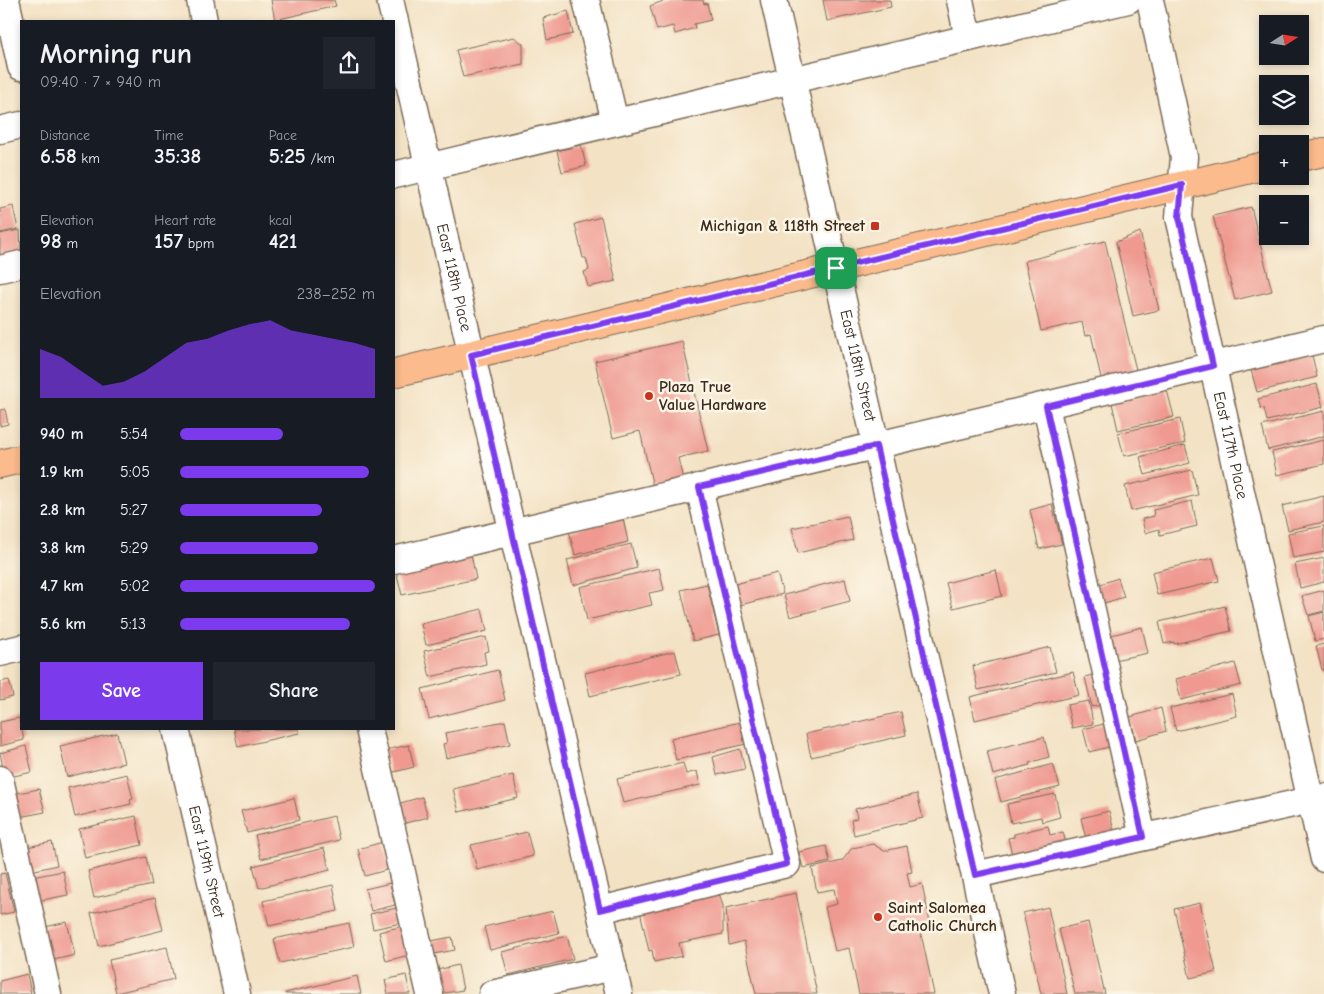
<!DOCTYPE html>
<html lang="en">
<head>
<meta charset="utf-8">
<style>
  body { margin:0; font-family:"Comic Neue",sans-serif; background:#20242c; color:#f1f3f6; height:100vh; display:flex; flex-direction:column; font-size:19px; white-space:nowrap }
  * { box-sizing:border-box; margin:0 }
  p { font-size:16px; color:#9ea1a6 }
  .icon { flex:none; width:28px; height:28px; fill:none; stroke:currentColor; stroke-width:2; stroke-linecap:round; stroke-linejoin:round }
  .map { position:relative; flex:1; overflow:hidden }
  .side { position:absolute; left:20px; top:20px; width:375px; height:710px; display:flex; flex-direction:column; background:#171b24; border-radius:0px; box-shadow:0 2px 8px #0003 }
  .side>* { flex:none }
  .needle { width:32px; rotate:78deg }
  .buttons { position:absolute; left:1259px; top:15px; display:grid; gap:10px }
  .buttons a { display:grid; place-items:center; width:50px; height:50px; border-radius:0px; background:#171b24; box-shadow:0 2px 8px #0003; font-size:25px }
  .pin { position:absolute; display:grid; place-items:center; width:42px; height:42px; color:#fff; margin:-21px; border-radius:10px; box-shadow:0 2px 8px #0006 }
  .round { display:grid; place-items:center; flex:none; width:52px; height:52px; border-radius:0px; background:#20242c }
  .headline { display:flex; align-items:center; justify-content:space-between; height:85px; padding:0 20px }
  h1 { font-size:28px; font-weight:600; line-height:38px }
  .metrics { display:grid; grid-template-columns:repeat(3,1fr); gap:8px; height:85px; padding:5px 20px }
  .metrics div { display:grid; align-content:center }
  .metrics b { font-size:21px; font-weight:600 }
  .metrics small { font-size:14px; font-weight:400 }
  .metrics p { font-size:14px }
  .chart { height:140px; padding:10px 20px }
  .chart p { display:flex; justify-content:space-between }
  .chart svg { width:100%; height:90px; margin-top:5px; fill:#7c3aed; opacity:.7 }
  .action { display:flex; gap:10px; margin-top:auto; padding:10px 20px }
  .action a { flex:1; height:58px; border-radius:0px; background:#7c3aed; color:#fff; font-size:20px; font-weight:600; line-height:58px; text-align:center }
  .action a+a { background:#20242c; color:#f1f3f6 }
  ul { padding:0 20px; list-style:none; font-size:16px }
  li { display:grid; grid-template-columns:80px 60px 1fr; align-items:center; height:38px }
  li i { height:12px; border-radius:6px; background:#7c3aed }
  .map>svg:first-child { display:block }
  .building { fill:#ef9990 }
  .lines { fill:none; stroke-linecap:round; stroke-linejoin:round }
  .minor-casing { stroke:#7b6a58; stroke-width:29 }
  .major-casing { stroke:#7b6a58; stroke-width:30 }
  .minor { stroke:#fff; stroke-width:26 }
  .major { stroke:#fbbb8c; stroke-width:28 }
  .route-casing { stroke:#fff; stroke-width:10 }
  .route { stroke:#7c3aed; stroke-width:6 }
  .poi-dot { fill:#c8321e; stroke:#fcf5e5; stroke-width:2 }
  .labels { text-anchor:middle; dominant-baseline:central; stroke-width:5; stroke-linejoin:round; paint-order:stroke }
  .poi-label { font-size:16px; font-weight:bold; fill:#3b2a1e; stroke:#fcf5e5; text-anchor:start }
  .street-label { font-size:16px; fill:#3b2a1e; stroke:#fcf5e5 }
</style>
</head>
<body>
<div class="map">
<svg width="1324" height="994" viewBox="0 0 1324 994">
  <rect width="100%" height="100%" fill="#fcf5e5"/>
  <filter id="ink" filterUnits="userSpaceOnUse"><feTurbulence type="fractalNoise" baseFrequency=".02" numOctaves="2"/><feDisplacementMap in="SourceGraphic" scale="10" xChannelSelector="R" yChannelSelector="G"/><feConvolveMatrix kernelMatrix="1 2 1 2 8 2 1 2 1" color-interpolation-filters="sRGB"/></filter>
  <filter id="wash" filterUnits="userSpaceOnUse"><feTurbulence type="fractalNoise" baseFrequency=".0096" numOctaves="4" result="noise"/><feDisplacementMap in="SourceGraphic" scale="20" xChannelSelector="R" yChannelSelector="G"/><feGaussianBlur stdDeviation="1.12" result="paint"/><feColorMatrix in="noise" values="0 0 0 0 0 0 0 0 0 0 0 0 0 0 0 0 0 1.4 0 .05"/><feComposite in="paint" operator="in"/></filter>
  <g filter="url(#wash)">
    <rect width="100%" height="100%" fill="#f3e2c4"/>
    <g id="blocks">
      <g class="building">
        <polygon points="271,0 334,0 336,6 275,20"/>
        <polygon points="666,0 703,0 704,4 707,3 711,20 694,24 695,28 675,34 673,26 657,30 650,6"/>
        <polygon points="823,0 890,0 891,7 827,21"/>
        <polygon points="568,11 573,34 547,40 543,18"/>
        <polygon points="514,37 523,44 523,64 463,77 456,50"/>
        <polygon points="581,145 586,166 562,172 557,151"/>
        <polygon points="13,206 18,229 0,233 0,209"/>
        <polygon points="1251,207 1272,291 1235,300 1213,216"/>
        <polygon points="601,217 616,281 588,287 584,272 589,270 586,258 583,258 575,224"/>
        <polygon points="20,230 21,256 0,261 0,234"/>
        <polygon points="1140,232 1159,310 1133,316 1116,242"/>
        <polygon points="1105,241 1137,374 1102,382 1091,334 1085,336 1082,322 1041,331 1025,261"/>
        <polygon points="682,341 708,451 678,458 684,484 654,491 640,431 613,438 595,361"/>
        <polygon points="1312,355 1317,377 1257,392 1251,370"/>
        <polygon points="1317,384 1323,407 1267,421 1264,408 1261,409 1258,399"/>
        <polygon points="1167,390 1174,417 1118,430 1112,403"/>
        <polygon points="5,409 8,424 0,426 0,410"/>
        <polygon points="1324,411 1324,436 1268,450 1262,426"/>
        <polygon points="1180,419 1185,443 1124,456 1118,433"/>
        <polygon points="1324,440 1324,464 1277,475 1272,452"/>
        <polygon points="1185,445 1190,463 1145,475 1140,457"/>
        <polygon points="1192,470 1198,495 1131,511 1125,486"/>
        <polygon points="1324,496 1324,522 1288,530 1282,506"/>
        <polygon points="1192,501 1197,526 1160,535 1159,529 1145,533 1142,519 1154,516 1153,510"/>
        <polygon points="1052,504 1062,544 1039,549 1030,510"/>
        <polygon points="848,516 853,540 798,553 792,528"/>
        <polygon points="623,518 628,542 575,555 569,531"/>
        <polygon points="1324,526 1324,552 1293,558 1288,533"/>
        <polygon points="631,544 637,568 573,585 567,560"/>
        <polygon points="471,554 476,579 402,595 396,571"/>
        <polygon points="1213,558 1219,581 1157,595 1152,572"/>
        <polygon points="1324,558 1324,582 1300,588 1295,564"/>
        <polygon points="659,568 664,590 649,593 652,605 587,620 580,587"/>
        <polygon points="996,570 1002,596 953,608 946,583"/>
        <polygon points="777,573 783,594 732,607 727,586"/>
        <polygon points="1118,578 1124,597 1101,604 1095,586"/>
        <polygon points="845,579 850,601 790,617 784,595"/>
        <polygon points="707,584 719,635 693,641 681,590"/>
        <polygon points="1324,590 1324,611 1308,615 1302,596"/>
        <polygon points="1225,606 1231,631 1174,644 1174,642 1164,644 1159,622"/>
        <polygon points="482,609 487,631 426,645 421,624"/>
        <polygon points="1324,612 1324,639 1315,641 1309,616"/>
        <polygon points="1142,627 1148,653 1114,660 1108,636"/>
        <polygon points="486,637 489,651 484,652 486,664 430,677 424,651"/>
        <polygon points="1324,644 1324,670 1322,670 1316,646"/>
        <polygon points="1050,647 1056,672 978,690 973,666"/>
        <polygon points="675,651 681,674 590,696 585,673"/>
        <polygon points="1235,663 1241,685 1181,700 1176,679"/>
        <polygon points="498,670 505,700 429,719 422,689"/>
        <polygon points="1073,672 1079,695 975,720 970,697"/>
        <polygon points="1095,674 1102,705 1092,707 1085,677"/>
        <polygon points="9,680 13,697 0,700 0,682"/>
        <polygon points="1232,694 1237,716 1176,731 1170,708"/>
        <polygon points="1089,701 1093,724 1072,728 1067,705"/>
        <polygon points="1161,708 1166,731 1136,740 1130,717"/>
        <polygon points="901,712 906,735 811,757 806,734"/>
        <polygon points="19,718 24,740 0,746 0,722"/>
        <polygon points="505,721 510,744 446,758 443,744 447,743 445,733"/>
        <polygon points="740,722 746,744 676,760 671,738"/>
        <polygon points="1104,724 1109,747 1089,752 1083,729"/>
        <polygon points="234,729 298,729 299,733 238,747"/>
        <polygon points="117,733 124,763 67,777 60,746"/>
        <polygon points="1044,737 1049,757 1029,763 1030,765 993,775 987,751"/>
        <polygon points="409,745 414,767 390,773 385,750"/>
        <polygon points="26,746 32,772 5,778 0,753"/>
        <polygon points="740,749 745,769 717,775 713,757"/>
        <polygon points="683,763 686,774 697,771 700,785 623,803 617,779"/>
        <polygon points="1053,764 1060,787 1001,802 995,780"/>
        <polygon points="127,774 133,799 130,800 131,804 75,817 68,788"/>
        <polygon points="513,775 518,798 459,812 453,789"/>
        <polygon points="39,789 45,812 19,817 13,794"/>
        <polygon points="917,794 923,818 854,835 851,820 857,818 855,809"/>
        <polygon points="1055,794 1060,817 1042,822 1041,817 1011,823 1007,804"/>
        <polygon points="422,797 428,817 402,824 397,804"/>
        <polygon points="294,798 299,820 247,833 241,811"/>
        <polygon points="1109,811 1115,835 1087,843 1081,818"/>
        <polygon points="136,816 142,845 85,858 79,829"/>
        <polygon points="334,816 339,840 261,859 255,835"/>
        <polygon points="1048,826 1050,835 1063,832 1067,847 1013,859 1008,838 1014,837 1014,834"/>
        <polygon points="527,832 533,856 477,870 471,845"/>
        <polygon points="52,842 57,865 27,872 22,848"/>
        <polygon points="383,842 390,869 365,876 358,849"/>
        <polygon points="873,844 884,851 907,846 912,872 907,873 910,887 922,884 931,927 920,929 934,994 859,994 849,948 835,951 825,907 837,904 834,889 817,892 812,868 842,861 852,848"/>
        <polygon points="826,846 830,862 803,868 799,852"/>
        <polygon points="324,848 330,870 259,888 253,866"/>
        <polygon points="146,857 152,885 94,898 88,871"/>
        <polygon points="63,871 68,895 37,901 32,877"/>
        <polygon points="5,873 14,912 0,915 0,874"/>
        <polygon points="390,883 395,905 371,911 365,889"/>
        <polygon points="333,885 338,911 269,926 263,901"/>
        <polygon points="719,893 723,906 723,934 679,943 682,956 654,962 652,950 649,951 640,911"/>
        <polygon points="796,893 817,994 756,994 744,941 729,945 726,908"/>
        <polygon points="155,898 163,930 99,946 91,913"/>
        <polygon points="1200,903 1216,972 1190,978 1174,909"/>
        <polygon points="1048,907 1067,994 1041,994 1023,913"/>
        <polygon points="397,908 401,923 373,929 370,914"/>
        <polygon points="553,911 559,933 490,950 484,927"/>
        <polygon points="67,922 75,955 49,961 41,928"/>
        <polygon points="1088,922 1105,994 1075,994 1059,929"/>
        <polygon points="349,923 354,947 280,963 274,939"/>
        <polygon points="403,926 409,955 386,961 379,932"/>
        <polygon points="567,936 573,959 508,975 502,952"/>
        <polygon points="452,937 455,950 434,954 431,941"/>
        <polygon points="167,947 174,979 116,993 109,960"/>
        <polygon points="458,965 463,990 439,994 433,971"/>
        <polygon points="27,974 31,994 0,994 0,981"/>
        <polygon points="406,975 410,994 388,994 385,980"/>
        <polygon points="357,976 361,994 285,994 285,993"/>
      </g>
    </g>
  </g>
  <g filter="url(#ink)">
    <use href="#blocks" fill-opacity="0" stroke="#7b6a58" stroke-width="1"/>
    <g class="lines">
      <defs>
        <g id="minor">
          <polyline points="6,0 21,67"/>
          <polyline points="200,0 204,21"/>
          <path id="s1" d="M390 0 619 994"/>
          <polyline points="586,0 615,122"/>
          <path id="s2" d="M774 0 1002 994"/>
          <polyline points="960,0 968,38"/>
          <path id="s3" d="M1150 0 1184 157 1179 217 1324 859"/>
          <polyline points="0,130 21,125"/>
          <polyline points="394,175 1128,0"/>
          <polyline points="0,269 21,264"/>
          <polyline points="1046,406 1143,837"/>
          <polyline points="394,560 1324,339"/>
          <polyline points="0,653 21,648"/>
          <path id="s4" d="M176 729 237 994"/>
          <polyline points="369,729 430,994"/>
          <polyline points="0,779 48,994"/>
          <polyline points="975,875 1324,797"/>
          <polyline points="600,910 787,864 699,487"/>
          <polyline points="492,994 613,967"/>
        </g>
        <g id="major">
          <polyline points="1300,157 1324,152"/>
          <polyline points="394,373 1268,165"/>
          <polyline points="0,464 21,459"/>
        </g>
      </defs>
      <use href="#minor" class="minor-casing"/>
      <use href="#major" class="major-casing"/>
      <use href="#minor" class="minor"/>
      <use href="#major" class="major"/>
    </g>
  </g>
  <g class="lines" filter="url(#ink)">
    <defs>
      <polygon id="route" points="1182,185 1179,217 1213,366 1046,406 1143,837 975,875 876,446 699,487 787,864 600,910 471,355"/>
    </defs>
    <use href="#route" class="route-casing"/>
    <use href="#route" class="route"/>
  </g>
  <g class="poi-dot">
    <rect x="870" y="221" width="10" height="10" rx="2.5"/>
    <circle cx="649" cy="396" r="5"/>
    <circle cx="878" cy="917" r="5"/>
  </g>
  <g class="labels">
    <g class="poi-label">
      <text x="865" y="226" text-anchor="end">Michigan &amp; 118th Street</text>
      <text x="659" y="387">Plaza True<tspan x="659" dy="18">Value Hardware</tspan></text>
      <text x="888" y="908">Saint Salomea<tspan x="888" dy="18">Catholic Church</tspan></text>
    </g>
    <g class="street-label">
      <text stroke="none"><textPath href="#s1" startOffset="285">East 118th Place</textPath></text>
      <text stroke="none"><textPath href="#s2" startOffset="375">East 118th Street</textPath></text>
      <text stroke="none"><textPath href="#s3" startOffset="455">East 117th Place</textPath></text>
      <text stroke="none"><textPath href="#s4" startOffset="136">East 119th Street</textPath></text>
    </g>
  </g>
</svg>
<div class="buttons">
<a><svg class="needle" viewBox="-14 -14 28 28"><path d="M0-13l5 13h-10z" fill="#e53935"/><path d="M0 13l5-13h-10z" fill="#9ea1a6"/></svg></a>
<a><svg class="icon" aria-label="layers" viewBox="0 0 24 24"><path d="M12 4l9 5-9 5-9-5zM3 14l9 5 9-5"/></svg></a>
<a>+</a>
<a>−</a>
</div>
<div class="pin" style="left:836px;top:268px;background:#1e9e55"><svg class="icon" aria-label="arrive" viewBox="0 0 24 24"><path d="M6 21V4h12l-3 4 3 4H6"/></svg></div>
<section class="side">
<div class="headline"><div><h1>Morning run</h1><p>09:40 · 7 × 940 m</p></div><a class="round"><svg class="icon" aria-label="share" viewBox="0 0 24 24"><path d="M12 15V3M7 8l5-5 5 5M5 13v7h14v-7"/></svg></a></div>
<div class="metrics">
<div><p>Distance</p><b>6.58<small> km</small></b></div>
<div><p>Time</p><b>35:38</b></div>
<div><p>Pace</p><b>5:25<small> /km</small></b></div>
</div>
<div class="metrics">
<div><p>Elevation</p><b>98<small> m</small></b></div>
<div><p>Heart rate</p><b>157<small> bpm</small></b></div>
<div><p>kcal</p><b>421</b></div>
</div>
<div class="chart"><p><span>Elevation</span>238–252 m</p>
<svg viewBox="0 0 160 44" preserveAspectRatio="none"><path d="M0 44V20L10 24L20 31L30 38L40 36L50 31L60 24L70 17L80 15L90 11L100 8L110 6L120 11L130 13L140 15L150 17L160 20V44z"/></svg>
</div>
<ul>
<li><b>940 m</b>5:54<i style="width:53%"></i></li>
<li><b>1.9 km</b>5:05<i style="width:97%"></i></li>
<li><b>2.8 km</b>5:27<i style="width:73%"></i></li>
<li><b>3.8 km</b>5:29<i style="width:71%"></i></li>
<li><b>4.7 km</b>5:02<i style="width:100%"></i></li>
<li><b>5.6 km</b>5:13<i style="width:87%"></i></li>
</ul>
<div class="action"><a>Save</a><a>Share</a></div>
</section>
</div>
</body>
</html>
